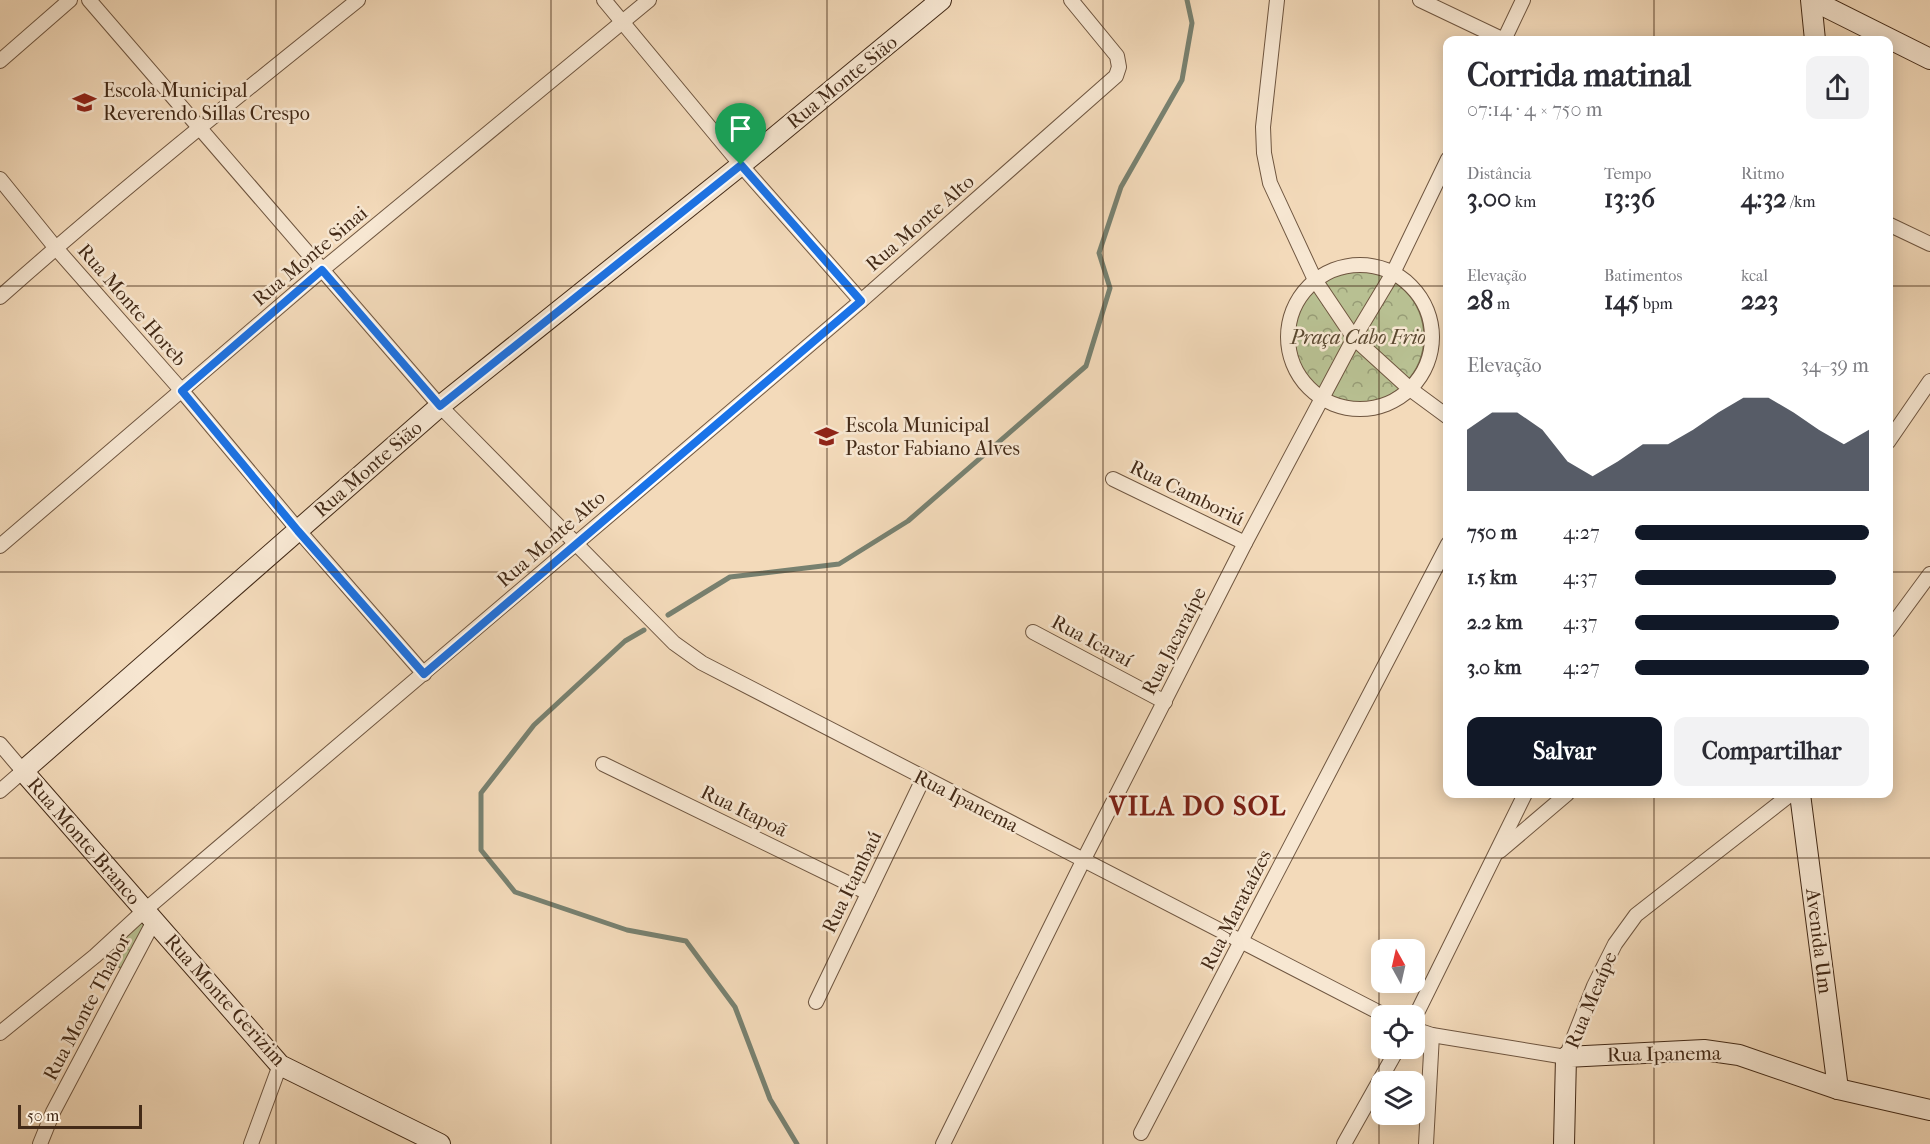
<!DOCTYPE html>
<html lang="pt">
<head>
<meta charset="utf-8">
<style>
  body { margin:0; font-family:"IM FELL French Canon",serif; background:#f2f2f3; color:#2b2b33; height:100vh; display:flex; flex-direction:column; font-size:22px; white-space:nowrap }
  * { box-sizing:border-box; margin:0 }
  p { font-size:20px; color:#7c7c81 }
  .icon { flex:none; width:33px; height:33px; fill:none; stroke:currentColor; stroke-width:2; stroke-linecap:round; stroke-linejoin:round }
  .map { position:relative; flex:1; overflow:hidden }
  .details { position:absolute; left:1443px; top:36px; width:450px; height:762px; display:flex; flex-direction:column; background:#fff; border-radius:12px; box-shadow:0 3px 15px #0003 }
  .details>* { flex:none }
  .needle { width:39px; rotate:352deg }
  .controls { position:absolute; left:1371px; top:939px; display:grid; gap:12px }
  .controls a { display:grid; place-items:center; width:54px; height:54px; border-radius:12px; background:#fff; box-shadow:0 3px 15px #0003; font-size:30px }
  .scale { position:absolute; left:18px; bottom:15px; width:124px; box-sizing:border-box; padding-left:6px; border:3px solid #432a17; border-top:0; font-size:16px; line-height:21px; white-space:nowrap; color:#432a17; -webkit-text-stroke:4px #f7e7d2; paint-order:stroke }
  .pin { position:absolute; display:grid; place-items:center; width:51px; height:51px; color:#fff; margin:-62px -26px; border-radius:50% 50% 50% 0; rotate:-45deg; box-shadow:0 0 6px #0007 }
  .pin .icon { rotate:45deg }
  .round { display:grid; place-items:center; flex:none; width:63px; height:63px; border-radius:12px; background:#f2f2f3 }
  .head { display:flex; align-items:center; justify-content:space-between; height:102px; padding:0 24px }
  h1 { font-size:33px; font-weight:700; line-height:45px }
  .stats { display:grid; grid-template-columns:repeat(3,1fr); gap:9px; height:102px; padding:6px 24px }
  .stats div { display:grid; align-content:center }
  .stats b { font-size:26px; font-weight:700 }
  .stats small { font-size:16px; font-weight:400 }
  .stats p { font-size:16px }
  .chart { height:168px; padding:12px 24px }
  .chart p { display:flex; justify-content:space-between }
  .chart svg { width:100%; height:108px; margin-top:6px; fill:#111827; opacity:.7 }
  .primary-button { display:flex; gap:12px; margin-top:auto; padding:12px 24px }
  .primary-button a { flex:1; height:69px; border-radius:12px; background:#111827; color:#fff; font-size:24px; font-weight:700; line-height:69px; text-align:center }
  .primary-button a+a { background:#f2f2f3; color:#2b2b33 }
  ul { padding:0 24px; list-style:none; font-size:20px }
  li { display:grid; grid-template-columns:96px 72px 1fr; align-items:center; height:45px }
  li i { height:15px; border-radius:8px; background:#111827 }
  .map>svg:first-child { display:block }
  .park { fill:url(#park-crowns); stroke:#7e7554; stroke-width:1.5 }
  .lines { fill:none; stroke-linecap:round; stroke-linejoin:round }
  .stream { stroke:#788170; stroke-width:5 }
  .street-casing { stroke:#6f5640; stroke-width:16 }
  .secondary-casing { stroke:#432a17; stroke-width:22 }
  .street { stroke:#f7e7d2; stroke-width:14 }
  .secondary { stroke:#f7e7d2; stroke-width:20 }
  .route-casing { stroke:#fff; stroke-width:12 }
  .route { stroke:#1a73e8; stroke-width:8 }
  .grid { fill:none; stroke:#432a17; stroke-width:1.5; stroke-opacity:0.55 }
  .labels { text-anchor:middle; dominant-baseline:central; stroke-width:5; stroke-linejoin:round; paint-order:stroke }
  .street-label { font-size:20px; fill:#432a17; stroke:#f7e7d2 }
  .poi-label { font-size:20px; fill:#432a17; stroke:#f7e7d2; text-anchor:start }
  .park-label { font-size:20px; font-style:italic; fill:#5a4830; stroke:#f7e7d2 }
  .district-label { font-size:26px; font-weight:bold; letter-spacing:1.5px; fill:#7a1f14; stroke:#f7e7d2 }
</style>
</head>
<body>
<div class="map">
<svg width="1930" height="1144" viewBox="0 0 1930 1144">
  <defs>
    <pattern id="park-crowns" width="20" height="18" patternUnits="userSpaceOnUse" patternTransform="scale(1.5)"><rect width="20" height="18" fill="#b8c092"/><path d="M2 6a3 3 0 1 1 6 0M12 15a3 3 0 1 1 6 0" fill="none" stroke="#979c76"/></pattern>
  </defs>
  <rect width="100%" height="100%" fill="#f3daba"/>
  <filter id="stains"><feTurbulence type="fractalNoise" baseFrequency=".00333" numOctaves="4"/><feColorMatrix values="0 0 0 0 .2 0 0 0 0 .09 0 0 0 0 .02 0 0 0 .5 -.17"/></filter>
  <radialGradient id="worn" r=".72"><stop offset=".6" stop-color="#630" stop-opacity="0"/><stop offset="1" stop-color="#630" stop-opacity=".3"/></radialGradient>
  <g class="park">
    <circle cx="1358" cy="337" r="66"/>
    <polygon points="144,915 151,922 126,971 98,955"/>
  </g>
  <g class="lines">
    <g class="stream">
      <polyline points="668,615 730,577 839,564 908,521 1086,366 1110,288 1099,253 1121,187 1182,80 1192,23 1187,0"/>
      <polyline points="644,630 625,641 534,725 481,793 481,850 515,892 627,930 686,941 735,1007 770,1099 797,1144"/>
    </g>
    <defs>
      <g id="street">
        <polyline points="89,0 440,406 674,643 702,663 1386,1016"/>
        <polyline points="604,0 741,165 861,301"/>
        <polyline points="1277,0 1263,127 1264,153 1270,183 1315,280 1354,338 1410,389 1448,417"/>
        <polyline points="1420,0 1504,40"/>
        <polyline points="1504,40 1523,0"/>
        <polyline points="0,61 70,0"/>
        <polyline points="0,179 55,247 182,391 299,531 424,674"/>
        <polyline points="1888,224 1930,244"/>
        <circle cx="1360" cy="337" r="72"/>
        <path d="M0 297C116 194 237 97 358 0"/>
        <polyline points="1888,442 1930,381"/>
        <polyline points="1113,479 1245,543"/>
        <polyline points="0,546 322,270 649,0"/>
        <polyline points="1888,631 1930,574"/>
        <polyline points="1033,632 1165,702"/>
        <polyline points="0,744 23,771 0,791"/>
        <polyline points="603,764 868,893"/>
        <polyline points="1500,851 1567,794"/>
        <polyline points="816,1002 923,779"/>
        <polyline points="1414,1019 1525,794"/>
        <polyline points="1414,1029 1432,1035 1566,1057 1594,986 1615,944 1636,915 1791,794"/>
        <polyline points="0,1033 95,956 145,910 861,301 1116,76 1119,67 1117,56 1071,0"/>
        <polyline points="1141,1133 1448,544"/>
        <polyline points="40,1144 53,1112 154,921"/>
        <polyline points="251,1144 280,1065"/>
        <polyline points="943,1144 1083,861 1245,543 1354,338 1393,273 1448,159"/>
        <polyline points="1344,1144 1398,1048"/>
        <polyline points="1426,1144 1432,1035"/>
      </g>
      <g id="secondary">
        <polyline points="1811,0 1815,40"/>
        <polyline points="1812,0 1930,59"/>
        <polyline points="1800,794 1838,1089"/>
        <polyline points="440,1144 280,1065 23,771 440,406 741,165 941,0"/>
        <polyline points="1564,1144 1566,1057 1704,1050 1739,1055 1838,1089 1930,1110"/>
      </g>
    </defs>
    <use href="#street" class="street-casing"/>
    <use href="#secondary" class="secondary-casing"/>
    <use href="#street" class="street"/>
    <use href="#secondary" class="secondary"/>
  </g>
  <g class="lines">
    <defs>
      <polygon id="route" points="741,165 861,301 424,674 298,531 182,391 322,270 440,406"/>
    </defs>
    <use href="#route" class="route-casing"/>
    <use href="#route" class="route"/>
  </g>
  <path class="grid" d="M276 0V1144M551 0V1144M827 0V1144M1103 0V1144M1379 0V1144M1654 0V40M0 286H1448M1888 286H1930M0 572H1448M1888 572H1930M1654 794V1144M0 858H1930"/>
  <defs>
    <symbol id="school-bare" viewBox="-9 -9 18 18"><path d="M0-5L7-2L0 1L-7-2ZM-4 1L0 2.5L4 1V4Q0 6-4 4Z" fill="#8f2418" stroke="#f7e7d2" stroke-width="2.5" paint-order="stroke"/></symbol>
  </defs>
  <g fill-rule="evenodd">
    <use href="#school-bare" x="68" y="86" width="33" height="33"/>
    <use href="#school-bare" x="810" y="420" width="33" height="33"/>
  </g>
  <g class="labels">
    <g class="street-label">
      <text transform="translate(842 82) rotate(-39)">Rua Monte Sião</text>
      <text transform="translate(920 223) rotate(-41)">Rua Monte Alto</text>
      <text transform="translate(310 256) rotate(-40)">Rua Monte Sinai</text>
      <text transform="translate(132 305) rotate(49)">Rua Monte Horeb</text>
      <text transform="translate(368 469) rotate(-41)">Rua Monte Sião</text>
      <text transform="translate(1187 493) rotate(26)">Rua Camboriú</text>
      <text transform="translate(551 539) rotate(-41)">Rua Monte Alto</text>
      <text transform="translate(1092 641) rotate(28)">Rua Icaraí</text>
      <text transform="translate(1174 641) rotate(-63)">Rua Jacaraípe</text>
      <text transform="translate(966 801) rotate(27)">Rua Ipanema</text>
      <text transform="translate(744 811) rotate(26)">Rua Itapoã</text>
      <text transform="translate(84 841) rotate(49)">Rua Monte Branco</text>
      <text transform="translate(852 882) rotate(-64)">Rua Itambaú</text>
      <text transform="translate(1236 910) rotate(-63)">Rua Marataízes</text>
      <text transform="translate(1819 941) rotate(83)">Avenida Um</text>
      <text transform="translate(225 1000) rotate(48)">Rua Monte Gerizim</text>
      <text transform="translate(1591 1000) rotate(-67)">Rua Meaípe</text>
      <text transform="translate(87 1007) rotate(-62)">Rua Monte Thabor</text>
      <text transform="translate(1664 1054) rotate(-1)">Rua Ipanema</text>
    </g>
    <g class="poi-label">
      <text x="103" y="90">Escola Municipal<tspan x="103" dy="23">Reverendo Sillas Crespo</tspan></text>
      <text x="845" y="425">Escola Municipal<tspan x="845" dy="23">Pastor Fabiano Alves</tspan></text>
    </g>
    <g class="park-label">
      <text x="1358" y="337">Praça Cabo Frio</text>
    </g>
    <g class="district-label">
      <text x="1198" y="806">VILA DO SOL</text>
    </g>
  </g>
  <rect width="100%" height="100%" filter="url(#stains)"/>
  <rect width="100%" height="100%" fill="url(#worn)"/>
</svg>
<div class="controls">
<a><svg class="needle" viewBox="-14 -14 28 28"><path d="M0-13l5 13h-10z" fill="#e53935"/><path d="M0 13l5-13h-10z" fill="#7c7c81"/></svg></a>
<a><svg class="icon" aria-label="locate" viewBox="0 0 24 24"><circle cx="12" cy="12" r="6"/><path d="M12 2v4M12 18v4M2 12h4M18 12h4"/></svg></a>
<a><svg class="icon" aria-label="layers" viewBox="0 0 24 24"><path d="M12 4l9 5-9 5-9-5zM3 14l9 5 9-5"/></svg></a>
</div>
<div class="scale">50 m</div>
<div class="pin" style="left:741px;top:165px;background:#1e9e55"><svg class="icon" aria-label="arrive" viewBox="0 0 24 24"><path d="M6 21V4h12l-3 4 3 4H6"/></svg></div>
<section class="details">
<div class="head"><div><h1>Corrida matinal</h1><p>07:14 · 4 × 750 m</p></div><a class="round"><svg class="icon" aria-label="share" viewBox="0 0 24 24"><path d="M12 15V3M7 8l5-5 5 5M5 13v7h14v-7"/></svg></a></div>
<div class="stats">
<div><p>Distância</p><b>3.00<small> km</small></b></div>
<div><p>Tempo</p><b>13:36</b></div>
<div><p>Ritmo</p><b>4:32<small> /km</small></b></div>
</div>
<div class="stats">
<div><p>Elevação</p><b>28<small> m</small></b></div>
<div><p>Batimentos</p><b>145<small> bpm</small></b></div>
<div><p>kcal</p><b>223</b></div>
</div>
<div class="chart"><p><span>Elevação</span>34–39 m</p>
<svg viewBox="0 0 160 44" preserveAspectRatio="none"><path d="M0 44V19L10 12L20 12L30 19L40 32L50 38L60 32L70 25L80 25L90 19L100 12L110 6L120 6L130 12L140 19L150 25L160 19V44z"/></svg>
</div>
<ul>
<li><b>750 m</b>4:27<i style="width:100%"></i></li>
<li><b>1.5 km</b>4:37<i style="width:86%"></i></li>
<li><b>2.2 km</b>4:37<i style="width:87%"></i></li>
<li><b>3.0 km</b>4:27<i style="width:100%"></i></li>
</ul>
<div class="primary-button"><a>Salvar</a><a>Compartilhar</a></div>
</section>
</div>
</body>
</html>
